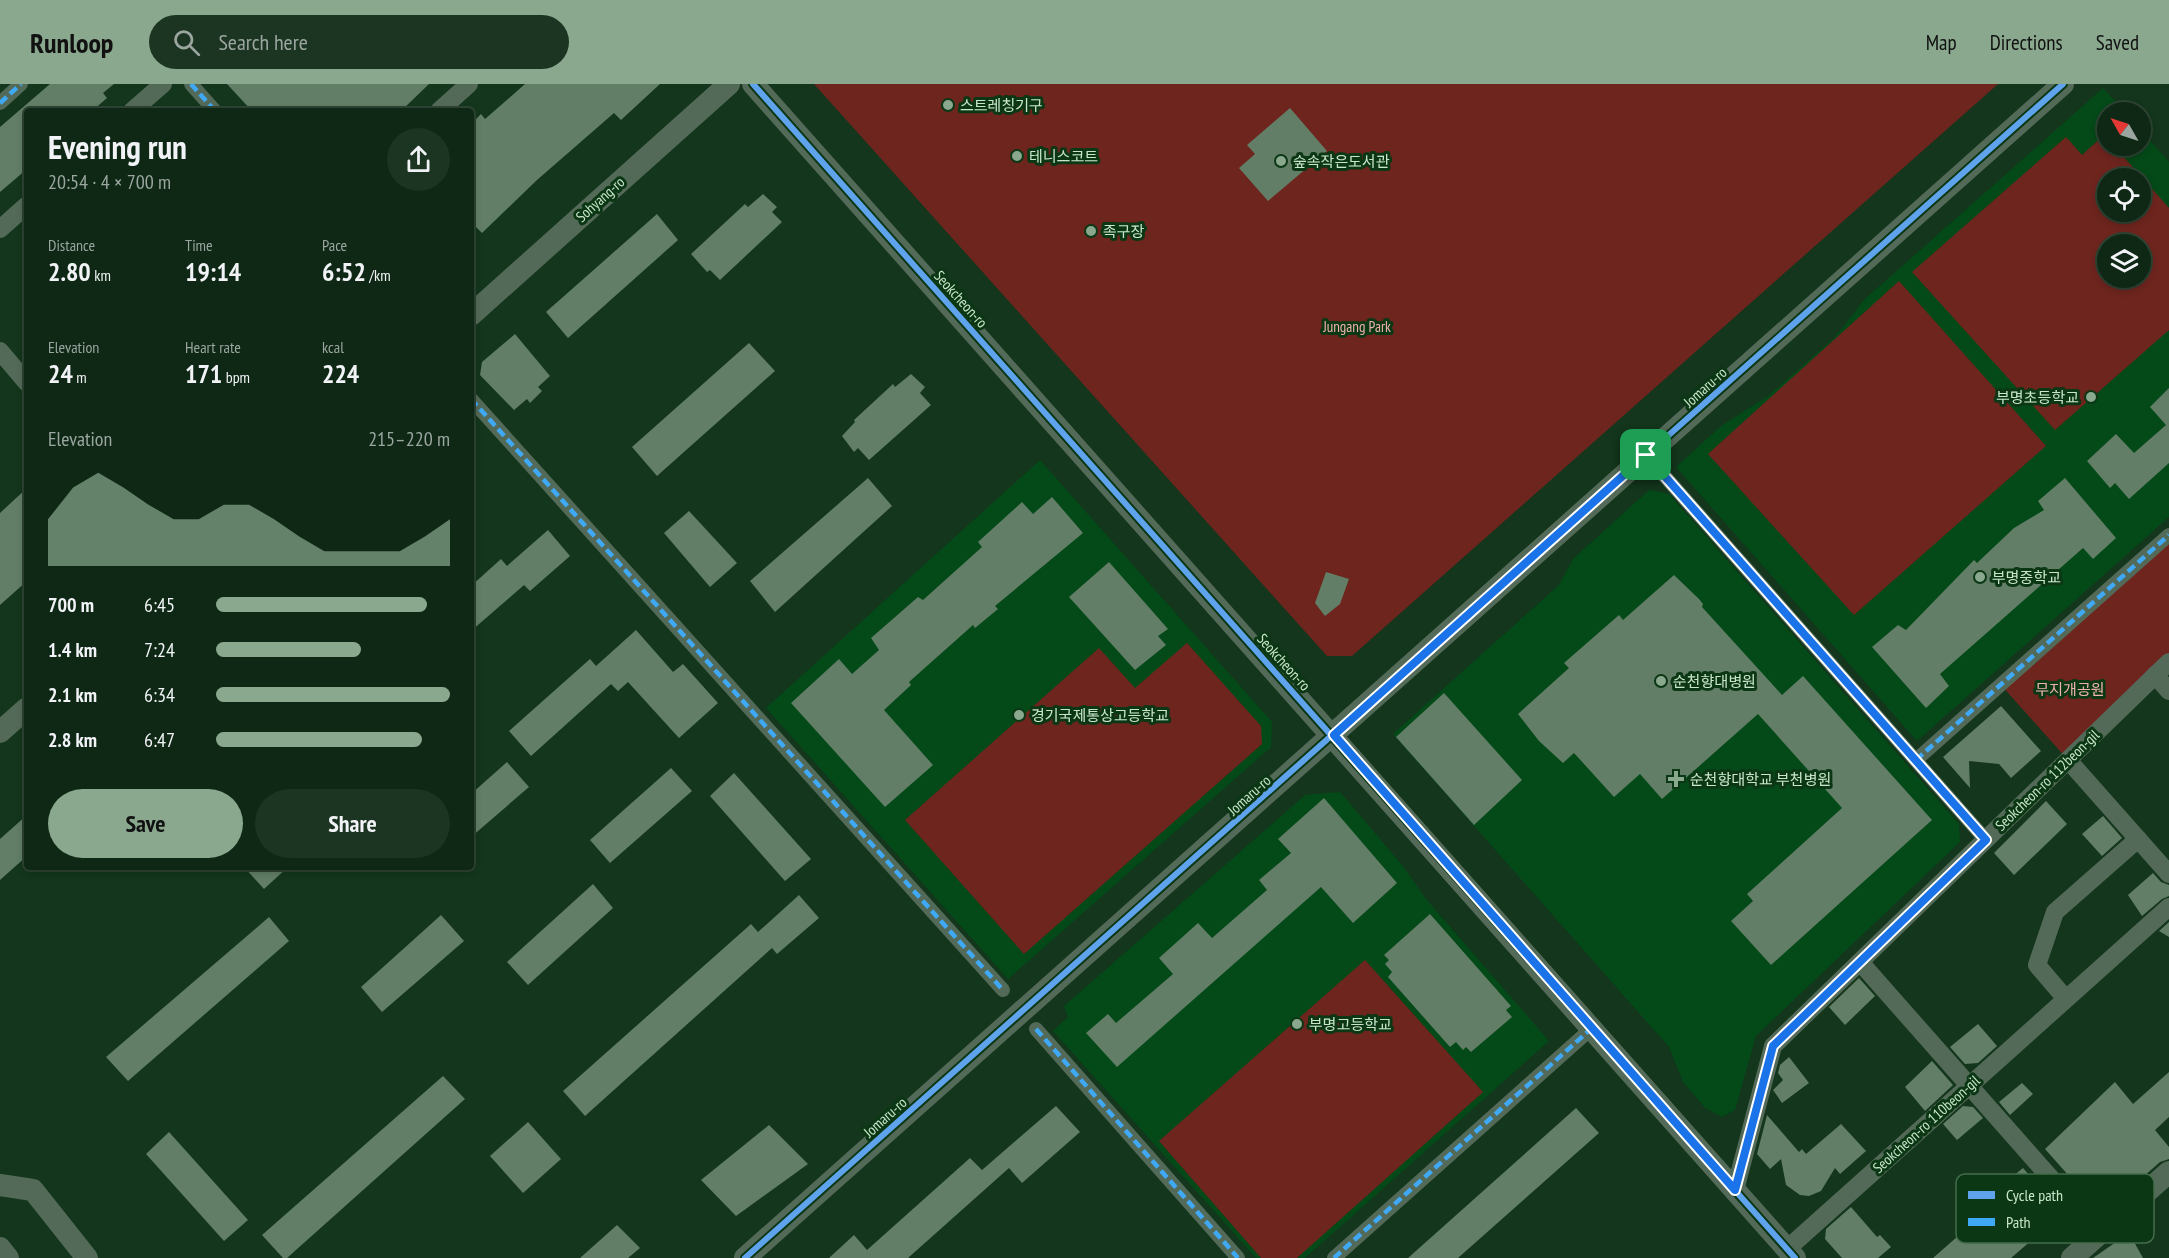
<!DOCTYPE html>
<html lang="en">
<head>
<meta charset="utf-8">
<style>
  body { margin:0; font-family:"PT Sans Narrow","Noto Sans KR",sans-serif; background:#1c3422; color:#f1f3f6; height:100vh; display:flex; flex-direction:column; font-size:22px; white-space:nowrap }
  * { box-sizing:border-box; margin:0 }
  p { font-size:20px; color:#9ba6a0 }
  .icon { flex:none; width:33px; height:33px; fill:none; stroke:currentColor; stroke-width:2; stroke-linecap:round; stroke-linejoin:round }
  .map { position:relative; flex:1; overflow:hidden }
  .panel { position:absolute; left:24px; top:24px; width:450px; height:762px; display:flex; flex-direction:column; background:#0e2815; border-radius:6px; box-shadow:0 3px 9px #0003,0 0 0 2px #2e4434 }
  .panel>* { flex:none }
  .needle { width:39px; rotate:309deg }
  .tools { position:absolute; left:2097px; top:18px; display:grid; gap:12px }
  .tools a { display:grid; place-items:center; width:54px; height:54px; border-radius:50%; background:#0e2815; box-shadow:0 3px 9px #0003,0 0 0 2px #2e4434; font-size:30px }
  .pin { position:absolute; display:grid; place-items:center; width:51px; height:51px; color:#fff; margin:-26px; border-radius:12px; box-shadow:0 3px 9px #0006 }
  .round { display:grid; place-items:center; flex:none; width:63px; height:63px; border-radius:32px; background:#1c3422 }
  .overview { display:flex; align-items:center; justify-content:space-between; height:102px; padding:0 24px }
  h1 { font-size:33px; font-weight:700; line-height:45px }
  .metrics { display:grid; grid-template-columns:repeat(3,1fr); gap:9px; height:102px; padding:6px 24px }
  .metrics div { display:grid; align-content:center }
  .metrics b { font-size:26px; font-weight:700 }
  .metrics small { font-size:16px; font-weight:400 }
  .metrics p { font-size:16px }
  .chart { height:168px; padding:12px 24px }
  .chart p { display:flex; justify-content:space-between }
  .chart svg { width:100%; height:108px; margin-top:6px; fill:#89a88e; opacity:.7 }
  .primary-button { display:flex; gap:12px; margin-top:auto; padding:12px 24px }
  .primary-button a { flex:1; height:69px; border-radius:36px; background:#89a88e; color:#111; font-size:24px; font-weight:700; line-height:69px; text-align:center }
  .primary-button a+a { background:#1c3422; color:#f1f3f6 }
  ul { padding:0 24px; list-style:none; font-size:20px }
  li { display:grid; grid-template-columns:96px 72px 1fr; align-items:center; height:45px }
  li i { height:15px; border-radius:8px; background:#89a88e }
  header { display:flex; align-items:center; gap:36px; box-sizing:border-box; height:84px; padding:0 30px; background:#89a88e; color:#111 }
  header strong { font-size:28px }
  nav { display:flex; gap:33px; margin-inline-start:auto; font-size:21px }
  .search { width:420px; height:54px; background:#1c3422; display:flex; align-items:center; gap:15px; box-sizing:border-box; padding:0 21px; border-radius:33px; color:#9ba6a0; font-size:22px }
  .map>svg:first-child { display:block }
  .built { fill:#044918; fill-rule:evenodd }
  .green { fill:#6e251e; fill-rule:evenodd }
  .building { fill:#627e67 }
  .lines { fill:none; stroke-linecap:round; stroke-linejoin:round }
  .pedestrian { stroke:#546a58; stroke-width:14 }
  .minor { stroke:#546a58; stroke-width:18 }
  .tertiary { stroke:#546a58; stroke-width:22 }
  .quiet { stroke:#3fa9f5; stroke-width:4.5; stroke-dasharray:9 4.5; stroke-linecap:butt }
  .cycleway-casing { stroke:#0b3714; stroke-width:10 }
  .cycleway { stroke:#60a3ed; stroke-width:6 }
  .route-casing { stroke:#fff; stroke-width:12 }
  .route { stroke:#1a73e8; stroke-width:8 }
  .poi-dot { fill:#89a88e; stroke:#0b3714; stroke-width:2 }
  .labels { text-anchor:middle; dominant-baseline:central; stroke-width:6; stroke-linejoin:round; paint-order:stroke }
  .poi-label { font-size:15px; fill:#c9e6cb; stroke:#0b3714; text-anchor:start }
  .street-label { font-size:15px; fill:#c9e6cb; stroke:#0b3714 }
  .park-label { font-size:15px; fill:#f0b3ac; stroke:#0b3714 }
  .key { fill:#0b3714; stroke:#446c4b; stroke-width:1.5 }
  .key-label { font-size:16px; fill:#c9e6cb }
</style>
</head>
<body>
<header>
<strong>Runloop</strong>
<div class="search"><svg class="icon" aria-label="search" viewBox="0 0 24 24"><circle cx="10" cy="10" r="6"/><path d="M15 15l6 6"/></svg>Search here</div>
<nav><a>Map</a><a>Directions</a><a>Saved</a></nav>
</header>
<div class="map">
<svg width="2169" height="1174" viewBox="0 0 2169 1174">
  <rect width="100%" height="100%" fill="#13361c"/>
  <g class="built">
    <path d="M2103 4 2125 28H2108V62H2140L2141 46 2169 78V433L1917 657 1676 383 1721 342 1768 312 1834 254 1865 215ZM2108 94H2140V128H2108ZM2108 160H2140V194H2108Z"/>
    <polygon points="1040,376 1272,638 1271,663 1008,895 766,624"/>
    <polygon points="1649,406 1669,410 1959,740 1960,758 1756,952 1735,1026 1722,1033 1705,1024 1683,998 1669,963 1393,650 1559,501 1573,475"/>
    <polygon points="1340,708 1403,782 1426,815 1549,957 1305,1174 1256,1174 1053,947 1068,933 1064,922 1305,711"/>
  </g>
  <g class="green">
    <polygon points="814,0 1998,0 1352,572 1327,572"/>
    <path d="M2104 51 2108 62H2114L2169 124V246L2055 346 1912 188 2066 53 2082 71ZM2108 94H2140V128H2108ZM2108 160H2140V194H2108Z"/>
    <polygon points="1899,197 2046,362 1854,531 1708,370"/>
    <polygon points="2169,451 2169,577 2068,676 2001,601"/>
    <polygon points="1187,559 1261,642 1262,660 1024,870 905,736 1099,564 1135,604"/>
    <polygon points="1365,876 1483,1008 1297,1174 1261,1174 1159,1057"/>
  </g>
  <g class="building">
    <polygon points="50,0 114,0 103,9 107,14 92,27 27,27 27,85 0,108 0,43"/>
    <polygon points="227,0 429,0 401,27 252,27"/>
    <polygon points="525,0 660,0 621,36 614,29 537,96 482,149 471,138 471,40 481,30 485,35"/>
    <polygon points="1290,24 1327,67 1268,117 1239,84 1255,70 1247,61"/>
    <polygon points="763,110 777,123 772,128 782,138 720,196 710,186 707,188 691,170 745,120 748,123"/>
    <polygon points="657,130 678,156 568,254 546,228"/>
    <polygon points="515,250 550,292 538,303 542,307 530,319 527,315 514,326 480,291 482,278"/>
    <polygon points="749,259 775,287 657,392 632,363"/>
    <polygon points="911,290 925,303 920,309 931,321 869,376 858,364 854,368 842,352 855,338 854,336 893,300 895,303"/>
    <polygon points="2169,304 2169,379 2129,415 2115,399 2110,404 2087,377 2116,350 2134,369 2166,341 2150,323"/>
    <polygon points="868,394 892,422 775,528 750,497"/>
    <polygon points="2065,394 2116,454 2093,475 2083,464 1940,590 1949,602 1926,624 1872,563 1898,541 1906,546 1974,476 1977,479 2014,444 2044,426 2038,417"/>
    <polygon points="27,404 27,497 0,521 0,429"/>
    <polygon points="1052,413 1083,449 995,522 998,525 975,544 973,541 909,598 911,601 884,626 933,681 885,723 791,619 839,575 852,590 879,566 871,554 918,513 923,516 982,463 978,458 1022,418 1033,430"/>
    <polygon points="689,427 737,479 710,503 664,449"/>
    <polygon points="548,446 570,472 530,507 524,501 471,547 471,502 501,475 507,482"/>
    <polygon points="1109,478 1168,545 1158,552 1166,561 1135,586 1069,513"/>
    <polygon points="1326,488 1349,495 1340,520 1325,532 1315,519"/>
    <polygon points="1674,491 1699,515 1703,520 1702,523 1782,611 1803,592 1932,736 1771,881 1731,837 1753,817 1747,810 1842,724 1758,630 1662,715 1640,690 1614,713 1574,669 1563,679 1539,657 1518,630 1569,584 1564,579 1619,531 1623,536"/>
    <polygon points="636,546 673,588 683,580 718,619 679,654 628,598 618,607 611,600 531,672 509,647 590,575 596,582"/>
    <polygon points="1444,609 1522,696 1474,741 1396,653"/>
    <polygon points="2001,622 2041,667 2011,694 1999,680 1969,677 1970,704 1943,673"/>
    <polygon points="507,678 529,703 471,753 471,710"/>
    <polygon points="671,684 692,707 610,779 590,756"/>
    <polygon points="734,689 811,775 785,797 710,712"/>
    <polygon points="1324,714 1397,799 1353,839 1321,803 1117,983 1086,949 1108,930 1116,939 1173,890 1159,874 1198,839 1212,854 1267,806 1259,796 1291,769 1278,755"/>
    <polygon points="2046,717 2067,740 2014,791 1994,769"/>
    <polygon points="27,731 27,772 0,796 0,755"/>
    <polygon points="2103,732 2122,754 2102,772 2082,750"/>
    <polygon points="244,783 288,783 264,805"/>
    <polygon points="2153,789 2161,798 2169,801 2169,812 2162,815 2142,832 2128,811"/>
    <polygon points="593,800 613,824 528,901 507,878"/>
    <polygon points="799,811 819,834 777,870 772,864 585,1032 563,1007 751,840 758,848"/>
    <polygon points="1430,830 1511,922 1506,926 1512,933 1471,968 1466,963 1463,966 1456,958 1450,963 1388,893 1392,888 1385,880 1389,876 1384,871"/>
    <polygon points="441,831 464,857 382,928 361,903"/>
    <polygon points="269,833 289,857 128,997 106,973"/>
    <polygon points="2169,838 2169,853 2159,847"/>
    <polygon points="1859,894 1875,912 1845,941 1829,923"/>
    <polygon points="1978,940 1997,962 1978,979 1965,980 1950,963"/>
    <polygon points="1789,973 1809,999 1782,1019 1773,1006 1783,996 1778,989 1780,981"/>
    <polygon points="1932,977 1953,1001 1925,1027 1905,1003"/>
    <polygon points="2169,988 2169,1033 2155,1046 2169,1063 2169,1075 2160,1078 2102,1129 2045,1065 2115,998 2133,1020"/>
    <polygon points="443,992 465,1015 287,1174 283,1174 262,1151"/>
    <polygon points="2022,999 2033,1010 2010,1031 1999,1018"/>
    <polygon points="1056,1022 1080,1048 1022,1099 1009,1084 908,1174 829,1174 854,1151 867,1166 970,1074 982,1086"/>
    <polygon points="1963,1022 1973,1023 1983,1034 1957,1056 1943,1040"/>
    <polygon points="1576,1024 1599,1049 1458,1174 1408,1174"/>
    <polygon points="1767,1031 1799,1068 1802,1065 1806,1070 1841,1040 1866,1067 1840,1090 1835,1084 1821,1107 1809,1112 1800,1111 1786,1101 1781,1075 1770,1085 1757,1070"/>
    <polygon points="528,1038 561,1075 523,1109 490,1072"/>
    <polygon points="769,1041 808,1080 736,1132 701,1096"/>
    <polygon points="169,1048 248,1136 224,1157 146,1070"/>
    <polygon points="2023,1084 2062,1130 2011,1174 1933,1174 2008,1108 2002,1101"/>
    <polygon points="1851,1123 1877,1153 1880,1151 1891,1163 1878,1174 1842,1174 1825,1155 1826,1145"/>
    <polygon points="617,1141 640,1164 628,1174 580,1174"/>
    <polygon points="2129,1149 2143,1174 2093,1174"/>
  </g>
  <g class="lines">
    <g class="pedestrian">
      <polyline points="191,0 215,27"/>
      <polyline points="0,19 21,0"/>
      <polyline points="471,315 1003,906"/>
      <polyline points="1646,371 1986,756"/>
      <polyline points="1916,676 2169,451"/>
      <polyline points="1036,945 1238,1174"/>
      <polyline points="1334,1174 1592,944"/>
    </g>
    <g class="minor">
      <polyline points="132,27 163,0"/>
      <polyline points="439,27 469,0"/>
      <polyline points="0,145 27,121"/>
      <polyline points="0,267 27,299"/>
      <polyline points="2155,591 2169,607"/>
      <polyline points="2068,676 2169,790"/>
      <polyline points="1860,878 2100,1150"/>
      <polyline points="2066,915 2037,881 2055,828 2138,755"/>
      <polyline points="1735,1106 1773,962 2169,578"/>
      <polyline points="1787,1165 2169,823"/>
    </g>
    <g class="tertiary">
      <polyline points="753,0 1795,1174"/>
      <polyline points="471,231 729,0"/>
      <polyline points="0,648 27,624"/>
      <polyline points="0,1101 33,1106 87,1174"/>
      <polyline points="0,1164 8,1174"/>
      <polyline points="745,1174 2063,0"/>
      <polyline points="2072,1174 2169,1088"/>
    </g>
    <g class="quiet">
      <polyline points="191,0 215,27"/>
      <polyline points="0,19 21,0"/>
      <polyline points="471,315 1003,906"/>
      <polyline points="1646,371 1986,756"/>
      <polyline points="1916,676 2169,451"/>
      <polyline points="1036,945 1238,1174"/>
      <polyline points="1334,1174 1592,944"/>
    </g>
    <defs>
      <g id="cycleway">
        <polyline points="753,0 1795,1174"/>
        <polyline points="745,1174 2063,0"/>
      </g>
    </defs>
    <use href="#cycleway" class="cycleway-casing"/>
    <use href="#cycleway" class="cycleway"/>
  </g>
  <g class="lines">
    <defs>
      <polygon id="route" points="1646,371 1986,756 1773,962 1735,1106 1334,651"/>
    </defs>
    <use href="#route" class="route-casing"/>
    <use href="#route" class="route"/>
  </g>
  <g class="poi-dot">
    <circle cx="948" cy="21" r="6"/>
    <circle cx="1017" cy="72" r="6"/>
    <circle cx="1281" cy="77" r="6"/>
    <circle cx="1091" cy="147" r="6"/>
    <circle cx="2091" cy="313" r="6"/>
    <circle cx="1980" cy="493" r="6"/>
    <circle cx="1661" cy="597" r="6"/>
    <circle cx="1019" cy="631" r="6"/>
    <path d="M1673 686h6v6h6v6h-6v6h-6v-6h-6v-6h6z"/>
    <circle cx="1297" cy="940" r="6"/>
  </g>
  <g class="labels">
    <g class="poi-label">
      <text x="960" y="21">스트레칭기구</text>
      <text x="1029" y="72">테니스코트</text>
      <text x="1293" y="77">숲속작은도서관</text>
      <text x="1103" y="147">족구장</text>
      <text x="2079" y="313" text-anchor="end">부명초등학교</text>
      <text x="1992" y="493">부명중학교</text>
      <text x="1673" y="597">순천향대병원</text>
      <text x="1031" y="631">경기국제통상고등학교</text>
      <text x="1690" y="695">순천향대학교 부천병원</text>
      <text x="1309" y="940">부명고등학교</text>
    </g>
    <g class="street-label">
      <text transform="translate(600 115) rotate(-42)">Sohyang-ro</text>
      <text transform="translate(961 215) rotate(48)">Seokcheon-ro</text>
      <text transform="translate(1705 303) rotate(-42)">Jomaru-ro</text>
      <text transform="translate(1284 578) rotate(48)">Seokcheon-ro</text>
      <text transform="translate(2047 696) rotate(-44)">Seokcheon-ro 112beon-gil</text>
      <text transform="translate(1249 711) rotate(-42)">Jomaru-ro</text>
      <text transform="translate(885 1033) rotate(-42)">Jomaru-ro</text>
      <text transform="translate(1926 1040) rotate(-42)">Seokcheon-ro 110beon-gil</text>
    </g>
    <g class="park-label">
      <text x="1357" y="242">Jungang Park</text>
      <text x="2070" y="605">무지개공원</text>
    </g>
  </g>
  <rect x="1956" y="1090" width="198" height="69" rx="9" class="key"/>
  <rect x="1968" y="1107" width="27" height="8" fill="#60a3ed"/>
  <rect x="1968" y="1134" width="27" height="8" fill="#3fa9f5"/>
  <g class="key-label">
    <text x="2006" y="1117">Cycle path</text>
    <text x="2006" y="1144">Path</text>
  </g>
</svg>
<div class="tools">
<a><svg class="needle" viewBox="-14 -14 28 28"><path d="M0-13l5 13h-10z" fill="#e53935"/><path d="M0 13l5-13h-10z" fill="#9ba6a0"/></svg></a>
<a><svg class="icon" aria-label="locate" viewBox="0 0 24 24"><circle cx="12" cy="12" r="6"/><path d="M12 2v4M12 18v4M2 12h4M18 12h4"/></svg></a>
<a><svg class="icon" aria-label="layers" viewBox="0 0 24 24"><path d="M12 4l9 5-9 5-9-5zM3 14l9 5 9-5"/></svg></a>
</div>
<div class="pin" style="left:1646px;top:371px;background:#1e9e55"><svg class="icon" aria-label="arrive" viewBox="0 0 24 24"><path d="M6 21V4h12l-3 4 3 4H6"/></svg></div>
<section class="panel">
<div class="overview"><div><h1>Evening run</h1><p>20:54 · 4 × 700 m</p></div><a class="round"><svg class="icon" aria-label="share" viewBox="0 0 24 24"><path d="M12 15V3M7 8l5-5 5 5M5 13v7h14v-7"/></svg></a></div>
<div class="metrics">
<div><p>Distance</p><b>2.80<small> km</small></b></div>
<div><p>Time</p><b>19:14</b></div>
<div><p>Pace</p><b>6:52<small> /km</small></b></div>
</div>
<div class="metrics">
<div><p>Elevation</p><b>24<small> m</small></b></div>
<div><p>Heart rate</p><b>171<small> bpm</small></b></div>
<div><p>kcal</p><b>224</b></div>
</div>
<div class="chart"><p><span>Elevation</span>215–220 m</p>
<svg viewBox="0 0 160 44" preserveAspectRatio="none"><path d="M0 44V25L10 12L20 6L30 12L40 19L50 25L60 25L70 19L80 19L90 25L100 32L110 38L120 38L130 38L140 38L150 32L160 25V44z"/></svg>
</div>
<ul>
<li><b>700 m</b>6:45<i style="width:90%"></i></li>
<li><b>1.4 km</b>7:24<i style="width:62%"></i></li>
<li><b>2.1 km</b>6:34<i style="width:100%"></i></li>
<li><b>2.8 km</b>6:47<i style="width:88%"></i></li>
</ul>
<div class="primary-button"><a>Save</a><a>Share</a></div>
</section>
</div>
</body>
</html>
